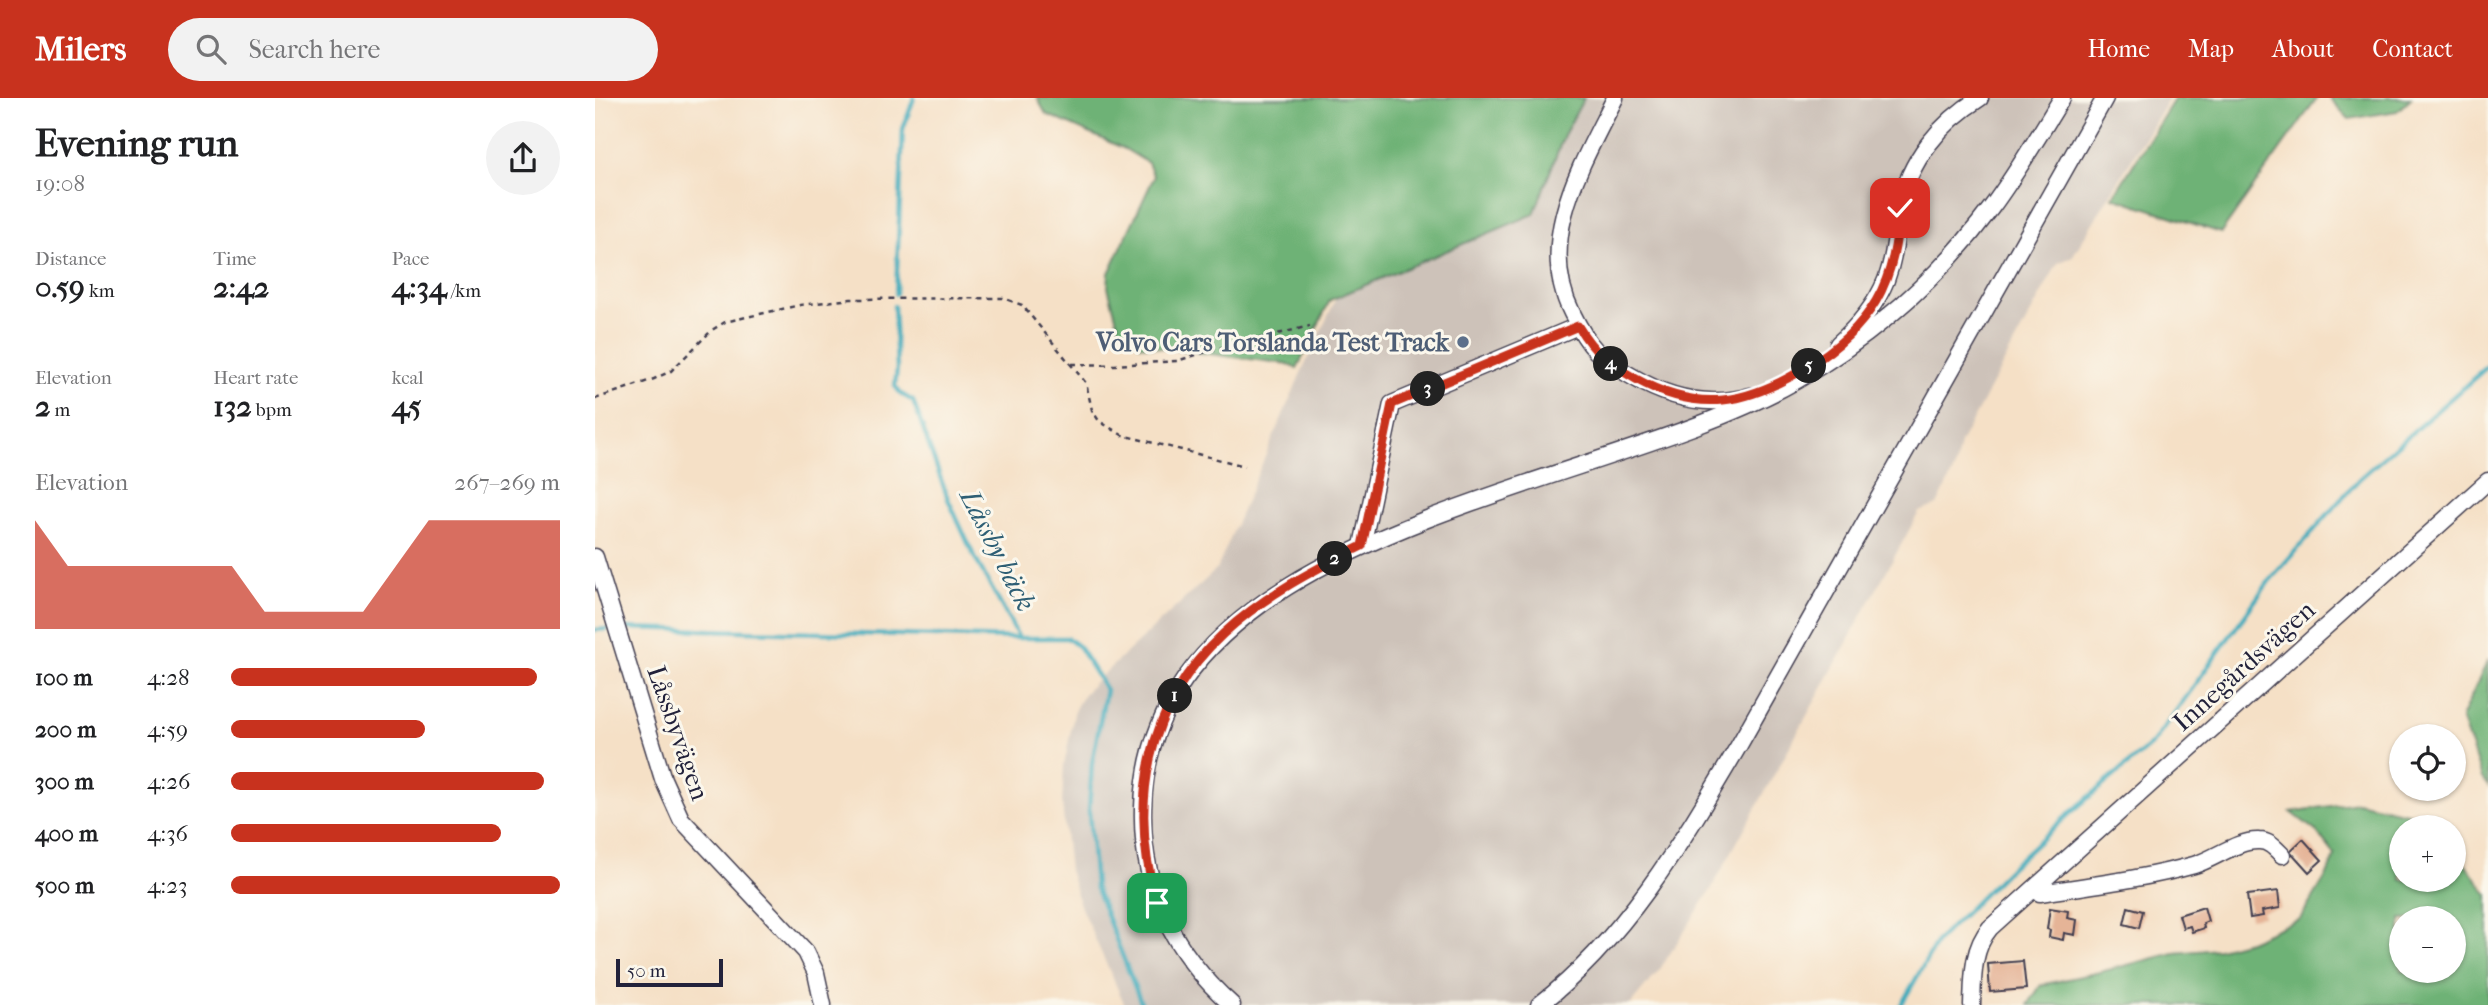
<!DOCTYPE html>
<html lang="en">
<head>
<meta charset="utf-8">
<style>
  body { margin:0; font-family:"IM FELL French Canon",serif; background:#f2f2f2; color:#202124; height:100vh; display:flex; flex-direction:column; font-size:26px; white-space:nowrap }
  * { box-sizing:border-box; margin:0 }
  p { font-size:23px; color:#757577 }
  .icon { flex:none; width:38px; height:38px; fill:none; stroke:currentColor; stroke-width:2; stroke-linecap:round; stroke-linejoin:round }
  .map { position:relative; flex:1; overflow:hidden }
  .side { display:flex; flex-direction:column; background:#fff; width:595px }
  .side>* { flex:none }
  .buttons { position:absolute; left:1794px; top:626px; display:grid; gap:14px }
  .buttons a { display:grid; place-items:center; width:77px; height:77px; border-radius:50%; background:#fff; box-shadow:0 2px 5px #0004; font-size:35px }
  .scale { position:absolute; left:21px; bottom:18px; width:107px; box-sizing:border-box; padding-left:7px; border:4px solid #22223b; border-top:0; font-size:19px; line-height:24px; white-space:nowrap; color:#22223b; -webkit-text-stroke:5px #fbf7ec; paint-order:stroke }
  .pin { position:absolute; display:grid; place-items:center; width:60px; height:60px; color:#fff; margin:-30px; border-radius:14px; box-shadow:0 4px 10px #0006 }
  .km { position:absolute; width:35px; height:35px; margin:-18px; border-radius:50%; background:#222; color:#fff; font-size:19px; line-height:35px; text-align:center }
  .round { display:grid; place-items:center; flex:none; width:74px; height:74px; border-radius:37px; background:#f2f2f2 }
  .headline { display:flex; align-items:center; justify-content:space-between; height:119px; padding:0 35px }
  h1 { font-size:38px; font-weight:700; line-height:52px }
  .metrics { display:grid; grid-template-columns:repeat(3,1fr); gap:10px; height:119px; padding:7px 35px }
  .metrics div { display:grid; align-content:center }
  .metrics b { font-size:30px; font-weight:700 }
  .metrics small { font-size:19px; font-weight:400 }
  .metrics p { font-size:19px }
  .chart { height:196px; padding:14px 35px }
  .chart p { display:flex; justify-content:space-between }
  .chart svg { width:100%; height:126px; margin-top:7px; fill:#c8321e; opacity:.7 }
  ul { padding:0 35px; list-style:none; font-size:23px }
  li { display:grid; grid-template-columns:112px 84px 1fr; align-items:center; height:52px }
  li i { height:18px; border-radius:9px; background:#c8321e }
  header { display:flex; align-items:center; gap:42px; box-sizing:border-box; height:98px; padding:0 35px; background:#c8321e; color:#fff }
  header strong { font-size:33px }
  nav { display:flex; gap:38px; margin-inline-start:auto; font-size:24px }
  .search { width:490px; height:63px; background:#f2f2f2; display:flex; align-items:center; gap:18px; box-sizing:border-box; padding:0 24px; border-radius:38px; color:#757577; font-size:26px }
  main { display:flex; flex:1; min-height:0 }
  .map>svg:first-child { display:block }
  .industrial { fill:#cdc2b9 }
  .forest { fill:#6eb276; stroke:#486a58; stroke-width:2; fill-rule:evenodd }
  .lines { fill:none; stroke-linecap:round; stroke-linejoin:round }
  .stream { stroke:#3caabb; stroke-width:4.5 }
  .building { fill:#e5b497 }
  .minor-casing { stroke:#423e50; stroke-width:19 }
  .path { stroke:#423e50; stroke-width:2.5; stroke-dasharray:5 5; stroke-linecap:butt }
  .minor { stroke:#fff; stroke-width:16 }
  .route-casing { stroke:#fff; stroke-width:14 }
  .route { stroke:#c8321e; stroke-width:9 }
  .service-dot { fill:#5c6f8a; stroke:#fbf7ec; stroke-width:2.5 }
  .labels { text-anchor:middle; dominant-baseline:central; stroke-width:6; stroke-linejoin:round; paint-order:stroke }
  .service-label { font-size:26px; font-weight:bold; fill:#4e5e75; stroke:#fbf7ec; text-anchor:end }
  .street-label { font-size:26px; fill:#22223b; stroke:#fbf7ec }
  .water-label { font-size:28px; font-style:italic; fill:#2e5f75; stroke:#fbf7ec }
</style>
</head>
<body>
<header>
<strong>Milers</strong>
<div class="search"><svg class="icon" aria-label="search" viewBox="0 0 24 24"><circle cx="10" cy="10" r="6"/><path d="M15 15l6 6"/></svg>Search here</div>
<nav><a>Home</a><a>Map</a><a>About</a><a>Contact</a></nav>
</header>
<main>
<section class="side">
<div class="headline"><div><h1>Evening run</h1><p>19:08</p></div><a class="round"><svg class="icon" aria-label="share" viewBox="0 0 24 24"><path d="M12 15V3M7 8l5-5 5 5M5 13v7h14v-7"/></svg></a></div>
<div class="metrics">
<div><p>Distance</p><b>0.59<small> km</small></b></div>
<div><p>Time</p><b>2:42</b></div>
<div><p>Pace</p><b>4:34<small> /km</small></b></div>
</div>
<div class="metrics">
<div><p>Elevation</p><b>2<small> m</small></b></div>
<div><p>Heart rate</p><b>132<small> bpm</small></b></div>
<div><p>kcal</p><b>45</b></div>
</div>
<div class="chart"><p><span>Elevation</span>267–269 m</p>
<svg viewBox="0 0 160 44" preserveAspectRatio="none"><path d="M0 44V6L10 22L20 22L30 22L40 22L50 22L60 22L70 38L80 38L90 38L100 38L110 22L120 6L130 6L140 6L150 6L160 6V44z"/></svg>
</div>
<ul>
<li><b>100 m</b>4:28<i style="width:93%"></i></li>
<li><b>200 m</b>4:59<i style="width:59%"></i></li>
<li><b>300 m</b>4:26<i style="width:95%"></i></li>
<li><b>400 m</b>4:36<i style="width:82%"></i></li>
<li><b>500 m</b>4:23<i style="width:100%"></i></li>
</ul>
</section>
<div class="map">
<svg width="1893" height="907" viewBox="0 0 1893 907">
  <rect width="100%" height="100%" fill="#fbf7ec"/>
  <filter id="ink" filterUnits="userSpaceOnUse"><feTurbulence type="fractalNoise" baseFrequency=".0143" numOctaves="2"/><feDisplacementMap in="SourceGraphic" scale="14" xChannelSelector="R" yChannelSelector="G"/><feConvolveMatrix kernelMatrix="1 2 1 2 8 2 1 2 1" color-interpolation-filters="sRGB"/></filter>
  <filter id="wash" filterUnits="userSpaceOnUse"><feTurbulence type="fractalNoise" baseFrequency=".00686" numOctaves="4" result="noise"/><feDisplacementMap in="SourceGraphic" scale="28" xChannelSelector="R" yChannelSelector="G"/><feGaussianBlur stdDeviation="1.57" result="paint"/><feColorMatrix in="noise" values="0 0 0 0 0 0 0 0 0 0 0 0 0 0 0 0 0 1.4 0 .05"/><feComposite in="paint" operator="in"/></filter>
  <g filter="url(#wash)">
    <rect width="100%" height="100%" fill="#f5e0c6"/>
    <polygon class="industrial" points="795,0 1574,0 1477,159 1463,165 1365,345 1360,370 1342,407 1324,414 1114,795 1065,871 1035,907 530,907 486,810 474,772 467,706 469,668 480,611 488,597 501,583 622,471 706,275 739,205"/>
    <g class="forest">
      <polygon points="442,0 989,0 969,37 939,116 735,202 702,271 693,266 545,247 525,234 513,189 514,175 559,79 553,65 530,51 451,16"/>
      <polygon points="1580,0 1722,0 1626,135 1518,99"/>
      <polygon points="1734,0 1816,0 1802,13 1754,21"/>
      <polygon points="1893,562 1893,688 1887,680 1866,620"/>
      <path d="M1762 704 1816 716 1836 730H1806V782H1858L1859 750 1893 797V907H1433L1446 887 1505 874 1579 855 1624 851 1654 843 1705 821 1732 777 1740 757 1722 734 1696 714ZM1806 821H1858V873H1806Z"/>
    </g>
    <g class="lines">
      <g class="stream">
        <polyline points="301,196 308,31 319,0"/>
        <polyline points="299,208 302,270 300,288 306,296 318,303 353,401 378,456 424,540 472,540 484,549 511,592 497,665 494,713 500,788 547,907"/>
        <polyline points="30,530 424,540"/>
        <polyline points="0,532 12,531"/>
        <polyline points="1306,907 1343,842 1418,767 1474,716 1558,645 1675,482 1764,381 1893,268"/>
      </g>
    </g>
    <g id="blocks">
      <g class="building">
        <polygon points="1708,741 1727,762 1714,774 1695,753"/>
        <polygon points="1683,793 1685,810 1667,813 1668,818 1655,820 1652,797"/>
        <polygon points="1533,809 1548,813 1544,830 1529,826"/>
        <polygon points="1609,809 1613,823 1608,825 1609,830 1597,834 1595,828 1588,830 1584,817"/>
        <polygon points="1455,810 1473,813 1472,820 1482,822 1480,837 1469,835 1468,842 1454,839 1455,832 1452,831"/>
        <polygon points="1428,863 1431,891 1395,894 1393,866"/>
      </g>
    </g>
  </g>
  <g filter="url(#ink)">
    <use href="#blocks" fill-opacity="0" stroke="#423e50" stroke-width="2"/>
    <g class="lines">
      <defs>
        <g id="minor">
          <path d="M1020 0C987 67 940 141 977 215 994 250 1004 260 1038 279 1074 300 1114 310 1155 298"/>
          <path d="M1243 246C1263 228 1281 207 1291 182 1300 158 1301 134 1305 109 1314 62 1346 24 1385 0"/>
          <polyline points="767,448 797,306 983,228"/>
          <polyline points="0,459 68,681 86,721 211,854 221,875 228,907"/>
          <path d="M1439 791 1445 795C1496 787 1549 781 1599 767 1620 761 1642 742 1664 743 1674 743 1680 750 1687 757"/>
          <path d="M637 907C578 855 546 789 548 710 554 427 1012 393 1202 282 1278 238 1344 180 1396 110 1422 75 1444 37 1467 0"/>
          <path d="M944 907C1031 840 1088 742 1143 649L1510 0"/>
          <path d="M1377 907C1378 880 1377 851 1395 830L1893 383"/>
        </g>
      </defs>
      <use href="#minor" class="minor-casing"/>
      <g class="path">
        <polyline points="477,266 520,267 582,263 617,252 715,228"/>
        <polyline points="0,301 59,281 76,273 117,232 130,224 147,220 205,207 256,201 408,200 427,207 491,285 497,312 504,323 527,337 650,368"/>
      </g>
      <use href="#minor" class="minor"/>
    </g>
  </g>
  <g class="lines" filter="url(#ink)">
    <defs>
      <path id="route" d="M562 805C533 707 551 607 628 536 669 498 718 472 767 448L797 306 983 228C1000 256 1013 265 1041 281 1104 316 1153 306 1212 269 1238 253 1265 230 1281 203 1298 174 1302 142 1305 110"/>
    </defs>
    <use href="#route" class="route-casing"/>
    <use href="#route" class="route"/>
  </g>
  <circle class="service-dot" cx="868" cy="244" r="7"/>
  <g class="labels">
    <g class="service-label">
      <text x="854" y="244">Volvo Cars Torslanda Test Track</text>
    </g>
    <g class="street-label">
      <text transform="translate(1649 568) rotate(-42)">Innegårdsvägen</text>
      <text transform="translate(83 635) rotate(71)">Låssbyvägen</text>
    </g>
    <g class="water-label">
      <text transform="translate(403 452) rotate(63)">Låssby bäck</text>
    </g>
  </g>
</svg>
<div class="buttons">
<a><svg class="icon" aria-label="locate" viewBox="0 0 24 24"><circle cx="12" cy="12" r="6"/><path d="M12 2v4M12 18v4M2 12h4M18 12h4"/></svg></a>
<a>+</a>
<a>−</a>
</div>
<div class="scale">50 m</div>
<div class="pin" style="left:562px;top:805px;background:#1e9e55"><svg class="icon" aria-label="arrive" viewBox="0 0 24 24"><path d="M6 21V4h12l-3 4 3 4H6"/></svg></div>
<div class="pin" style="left:1305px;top:110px;background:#d93025"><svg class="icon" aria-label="check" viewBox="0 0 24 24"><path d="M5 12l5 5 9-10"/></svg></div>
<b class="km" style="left:580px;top:598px">1</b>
<b class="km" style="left:740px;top:461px">2</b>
<b class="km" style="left:833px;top:291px">3</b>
<b class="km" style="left:1016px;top:266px">4</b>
<b class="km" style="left:1214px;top:268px">5</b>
</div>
</main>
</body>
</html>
